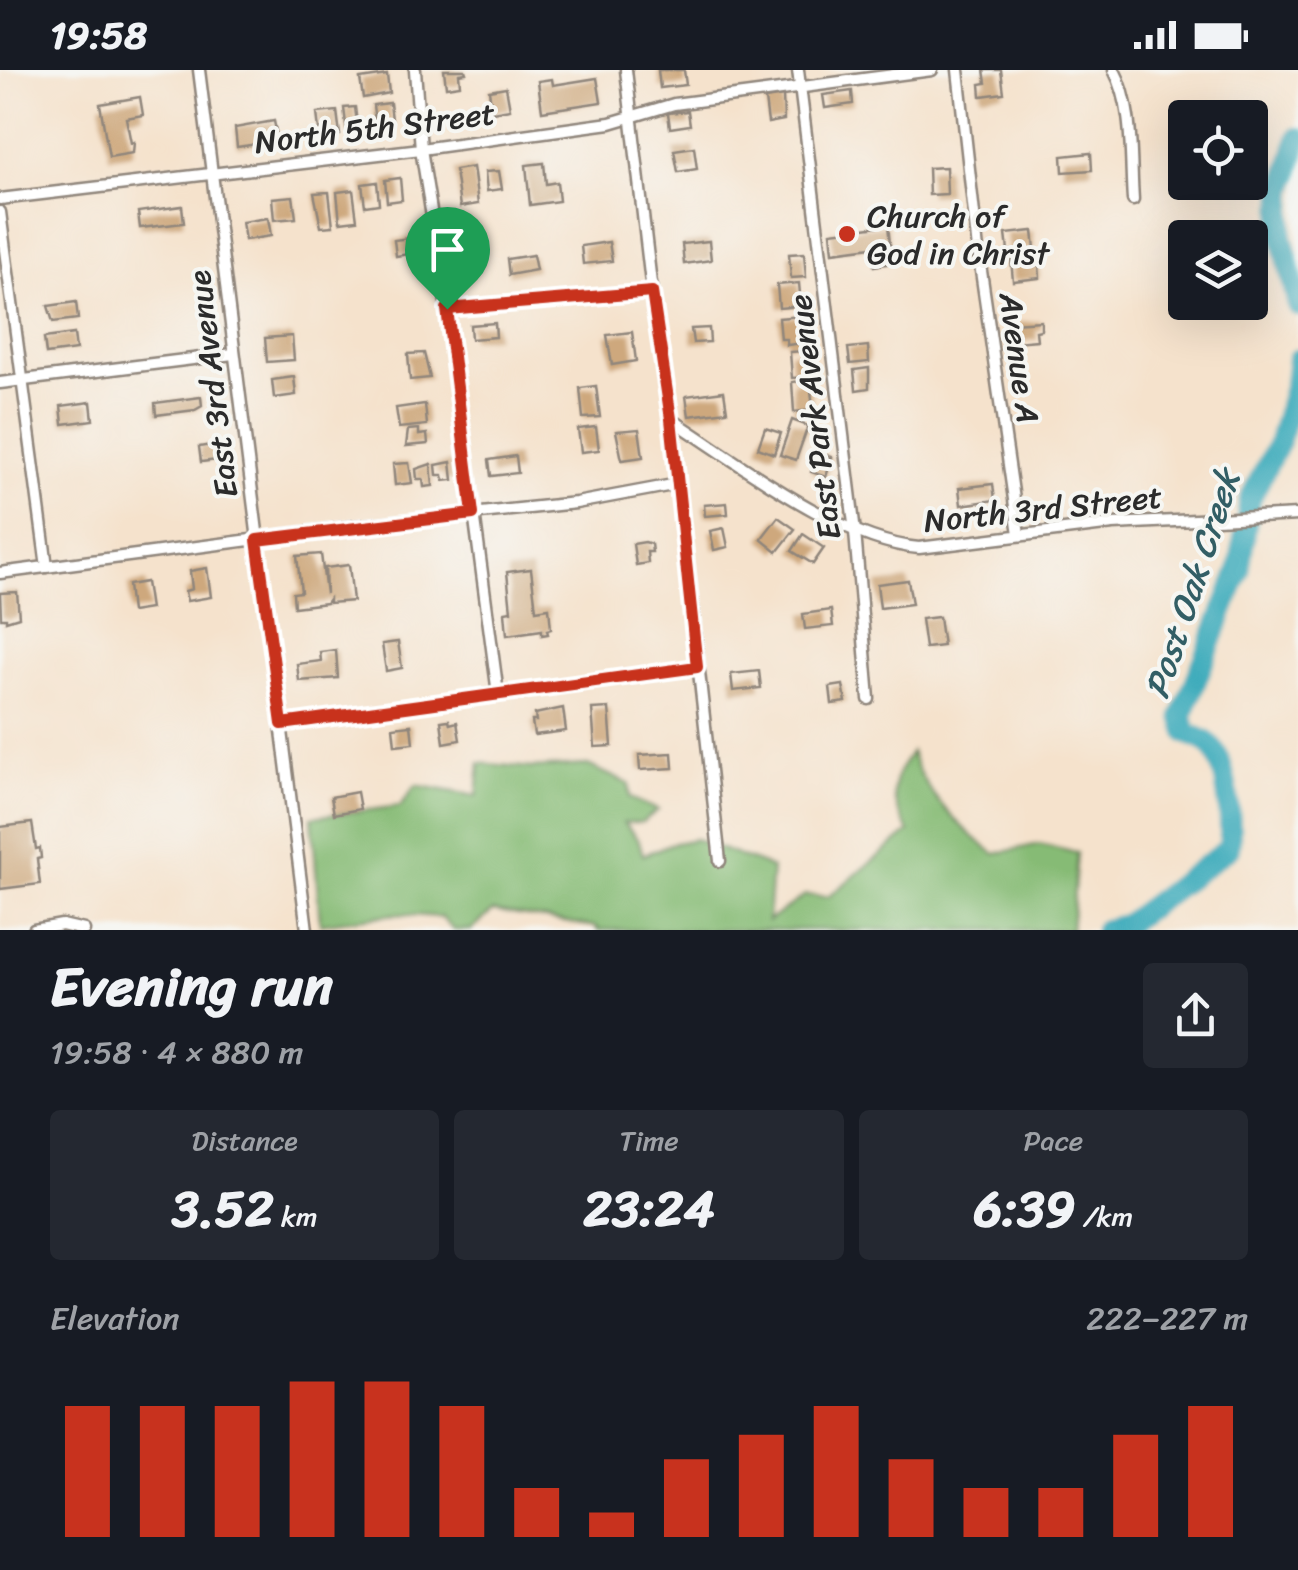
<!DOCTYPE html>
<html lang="en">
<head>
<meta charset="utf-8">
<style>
  body { margin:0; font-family:Sriracha,sans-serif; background:#242831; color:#f1f3f6; height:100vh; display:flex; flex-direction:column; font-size:38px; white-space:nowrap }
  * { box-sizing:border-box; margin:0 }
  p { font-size:32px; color:#9ea1a6 }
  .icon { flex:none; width:55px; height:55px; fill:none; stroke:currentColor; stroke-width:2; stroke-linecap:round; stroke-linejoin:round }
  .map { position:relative; height:860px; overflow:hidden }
  .side { display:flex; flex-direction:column; background:#171b24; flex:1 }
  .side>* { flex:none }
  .fabs { position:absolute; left:1168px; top:30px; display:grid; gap:20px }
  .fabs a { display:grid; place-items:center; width:100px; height:100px; border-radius:10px; background:#171b24; box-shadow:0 10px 40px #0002; font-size:50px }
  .pin { position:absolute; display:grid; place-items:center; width:85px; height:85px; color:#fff; margin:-102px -42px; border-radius:50% 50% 50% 0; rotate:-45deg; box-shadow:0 0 10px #0007 }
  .pin .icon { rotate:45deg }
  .round { display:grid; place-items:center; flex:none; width:105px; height:105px; border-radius:10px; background:#242831 }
  .head { display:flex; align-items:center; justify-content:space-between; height:170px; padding:0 50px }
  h1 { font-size:55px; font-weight:700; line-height:75px }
  .stats { display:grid; grid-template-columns:repeat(3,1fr); gap:15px; height:170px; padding:10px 50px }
  .stats div { display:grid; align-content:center; border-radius:10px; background:#242831; text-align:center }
  .stats b { font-size:50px; font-weight:700 }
  .stats small { font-size:28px; font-weight:400 }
  .stats p { font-size:28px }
  .chart { height:280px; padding:20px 50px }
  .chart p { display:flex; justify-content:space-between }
  .chart svg { width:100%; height:180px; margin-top:10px; stroke:#c8321e; stroke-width:6 }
  .status { display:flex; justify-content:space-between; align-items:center; height:70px; padding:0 50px; background:#171b24; direction:ltr }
  .status svg { height:28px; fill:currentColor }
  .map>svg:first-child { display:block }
  .forest { fill:#86bb75; stroke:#587350; stroke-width:2.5 }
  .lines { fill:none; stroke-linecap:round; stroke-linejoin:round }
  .river { stroke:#3cabbb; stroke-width:22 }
  .building { fill:#cea87d }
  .minor-casing { stroke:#90867c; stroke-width:15 }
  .minor { stroke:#fff; stroke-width:10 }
  .route-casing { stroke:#fff; stroke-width:20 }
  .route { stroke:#c8321e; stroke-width:12 }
  .poi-dot { fill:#c8321e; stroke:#f6f6f2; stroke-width:4 }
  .labels { text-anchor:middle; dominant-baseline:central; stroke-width:8; stroke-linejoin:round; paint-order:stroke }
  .street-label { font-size:32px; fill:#2b2b2b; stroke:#f6f6f2 }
  .poi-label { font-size:32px; fill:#2b2b2b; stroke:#f6f6f2; text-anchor:start }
  .water-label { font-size:35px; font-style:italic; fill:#325e65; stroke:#f6f6f2 }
</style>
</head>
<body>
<div class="status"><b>19:58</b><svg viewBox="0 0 49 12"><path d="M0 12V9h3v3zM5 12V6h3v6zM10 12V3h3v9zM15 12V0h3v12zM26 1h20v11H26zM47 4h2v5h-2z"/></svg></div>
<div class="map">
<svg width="1298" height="860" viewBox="0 0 1298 860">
  <rect width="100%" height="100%" fill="#f6f6f2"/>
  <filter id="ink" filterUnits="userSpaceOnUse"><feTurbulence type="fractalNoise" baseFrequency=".01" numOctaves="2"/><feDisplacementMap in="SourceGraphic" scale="20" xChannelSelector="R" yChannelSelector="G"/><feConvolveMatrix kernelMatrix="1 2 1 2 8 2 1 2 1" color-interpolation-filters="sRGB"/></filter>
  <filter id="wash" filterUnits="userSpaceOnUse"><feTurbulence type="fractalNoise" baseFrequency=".0048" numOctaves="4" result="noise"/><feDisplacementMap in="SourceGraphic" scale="40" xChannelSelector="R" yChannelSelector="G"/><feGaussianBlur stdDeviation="2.25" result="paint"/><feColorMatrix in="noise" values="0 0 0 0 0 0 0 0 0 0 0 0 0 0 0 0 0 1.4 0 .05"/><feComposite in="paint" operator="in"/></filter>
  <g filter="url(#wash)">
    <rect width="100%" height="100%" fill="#f5e2cc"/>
    <path class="forest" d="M911 682C923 722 961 759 995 784L1039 774 1077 783 1071 860H597V857L493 841 471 860H453L441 847 395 844 320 854 312 747 400 736 416 715 477 726 480 693 532 698 588 695 629 714 630 728 658 740 642 752 624 753 639 771 643 785 670 774 695 769 772 798 768 851 805 825 828 827 909 762C889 727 888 715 911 682Z"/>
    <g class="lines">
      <g class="river">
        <polyline points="1298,68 1284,120 1282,166 1298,236"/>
        <path d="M1105 860 1125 855 1229 778C1232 754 1228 691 1209 674 1204 669 1194 667 1187 663L1182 646 1239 501 1250 429 1279 372 1295 314 1298 289"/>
      </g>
    </g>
    <g id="blocks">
      <g class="building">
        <polygon points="444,0 465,0 466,3 459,4 460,15 446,17"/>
        <polygon points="658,0 684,0 686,15 660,18"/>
        <polygon points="984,0 1001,0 1004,23 981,26 980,14 986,13"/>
        <polygon points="387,5 389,23 363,28 360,9"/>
        <polygon points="597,8 601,32 542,41 538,11 552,9 553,15"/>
        <polygon points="506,17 510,39 492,42 489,20"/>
        <polygon points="852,21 853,34 825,38 823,25"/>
        <polygon points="783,26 784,50 768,53 765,29"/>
        <polygon points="140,27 143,45 126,48 131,73 134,72 133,83 109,87 100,34"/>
        <polygon points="390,33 393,58 376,60 373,35"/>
        <polygon points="355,37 358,62 347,63 344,38"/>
        <polygon points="337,41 340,65 329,67 328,59 319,60 317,43"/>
        <polygon points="688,41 690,55 670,58 668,43"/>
        <polygon points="274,51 278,71 237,77 235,58"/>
        <polygon points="694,77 697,99 678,102 674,80"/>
        <polygon points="1091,83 1092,100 1063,102 1062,86"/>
        <polygon points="544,93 546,114 557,112 559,131 530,135 526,95"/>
        <polygon points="473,97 478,134 460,137 455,100"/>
        <polygon points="946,97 947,124 929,125 928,98"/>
        <polygon points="499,101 502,119 487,121 485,102"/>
        <polygon points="400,108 402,130 387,132 385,110"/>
        <polygon points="377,112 379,134 365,136 362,114"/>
        <polygon points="353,120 357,150 340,152 337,122"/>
        <polygon points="329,122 333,156 321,157 314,123"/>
        <polygon points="293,126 296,148 274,150 272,128"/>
        <polygon points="182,136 184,153 140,158 138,142"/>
        <polygon points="268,148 271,166 245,170 242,152"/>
        <polygon points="888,155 892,193 874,196 872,177 833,182 831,162"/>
        <polygon points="1033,161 1035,179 1008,181 1006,164"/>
        <polygon points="425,166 427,181 396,186 394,170"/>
        <polygon points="709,171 711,190 684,194 682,174"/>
        <polygon points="609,172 612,191 583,194 581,176"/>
        <polygon points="804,183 806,207 791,208 789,184"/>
        <polygon points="533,185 536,200 509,205 507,189"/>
        <polygon points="1032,187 1032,196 1039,195 1040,208 1013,211 1011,189"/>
        <polygon points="799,213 801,236 779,238 777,215"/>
        <polygon points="76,232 78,249 53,252 48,236"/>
        <polygon points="801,246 804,273 787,275 787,269 781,269 779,248"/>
        <polygon points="1041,251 1041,260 1036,261 1037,270 1015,272 1013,253"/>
        <polygon points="495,253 496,267 471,269 470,255"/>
        <polygon points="709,258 710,272 693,273 691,259"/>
        <polygon points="632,262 636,291 612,295 607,265"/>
        <polygon points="74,264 76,280 46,284 44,268"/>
        <polygon points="292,266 294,290 267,292 265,268"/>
        <polygon points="868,276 869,292 850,294 848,278"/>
        <polygon points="804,281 806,307 792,308 790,282"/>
        <polygon points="424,283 430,308 410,310 408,284"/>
        <polygon points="869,298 869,318 856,320 854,300"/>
        <polygon points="294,307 296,325 274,328 272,310"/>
        <polygon points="810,310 813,340 794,342 792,312"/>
        <polygon points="596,316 600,347 583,348 580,318"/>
        <polygon points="724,321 727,341 689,346 686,326"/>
        <polygon points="201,327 202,336 195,340 156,345 155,333"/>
        <polygon points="91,332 93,350 63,354 61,336"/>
        <polygon points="425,334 427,355 399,358 396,338"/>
        <polygon points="792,350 808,356 796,390 780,385"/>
        <polygon points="596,357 599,380 581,382 578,359"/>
        <polygon points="765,358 781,363 774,384 758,378"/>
        <polygon points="419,359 419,365 427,364 428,374 406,376 408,360"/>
        <polygon points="639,359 643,387 622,390 616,361"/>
        <polygon points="223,373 225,389 201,392 199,377"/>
        <polygon points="817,382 832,387 826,407 811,402"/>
        <polygon points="516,386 518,403 491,406 489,390"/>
        <polygon points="451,392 453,410 444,411 443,405 437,405 436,395"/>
        <polygon points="409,393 412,413 395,415 393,394"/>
        <polygon points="431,394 433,416 424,417 423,409 417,409 416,399"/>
        <polygon points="993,414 995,430 961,435 959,418"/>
        <polygon points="727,433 728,444 705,446 704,435"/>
        <polygon points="778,447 795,459 777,482 761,469"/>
        <polygon points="724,458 728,477 714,480 710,461"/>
        <polygon points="803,464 824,478 813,494 792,481"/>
        <polygon points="645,472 651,474 652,482 647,482 648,493 636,495 633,474"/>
        <polygon points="321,484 326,524 325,498 349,495 353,531 329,533 329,529 326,533 294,537 293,523 301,522 297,486"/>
        <polygon points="207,498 211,527 187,531 185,521 192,519 190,501"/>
        <polygon points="531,499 536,540 549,538 551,559 547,560 548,564 542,565 542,560 507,565 505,542 511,541 507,502"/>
        <polygon points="908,510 912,534 880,538 877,514"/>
        <polygon points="146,512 150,539 131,542 128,515"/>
        <polygon points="17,522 19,547 6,551 6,548 1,548 0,523"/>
        <polygon points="831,540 833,556 805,559 803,544"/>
        <polygon points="939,547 943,576 925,578 921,549"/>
        <polygon points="398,572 402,598 386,601 382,574"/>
        <polygon points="336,580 338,608 299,611 297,594 321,591 320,582"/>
        <polygon points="759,601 761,618 733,621 731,604"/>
        <polygon points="843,615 846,632 832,634 830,617"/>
        <polygon points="563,638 566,661 534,665 532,651 536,651 535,644"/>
        <polygon points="609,638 612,676 595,677 592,639"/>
        <polygon points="449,650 450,654 457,652 460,670 444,673 441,651"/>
        <polygon points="411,655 413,673 395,675 393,657"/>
        <polygon points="672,683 673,698 640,700 639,685"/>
        <polygon points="357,722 360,739 334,744 331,727"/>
        <polygon points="32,753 36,779 40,778 41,788 37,789 40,814 0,819 0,757"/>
      </g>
    </g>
  </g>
  <g filter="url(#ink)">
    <use href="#blocks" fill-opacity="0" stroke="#90867c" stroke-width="2.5"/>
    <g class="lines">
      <defs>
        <g id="minor">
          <polyline points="199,0 307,860"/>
          <polyline points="415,0 421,79 447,239 498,624"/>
          <polyline points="626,0 652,222 671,349 720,791"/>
          <polyline points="798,0 855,462 869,629"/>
          <polyline points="958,0 978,180 1019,464"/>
          <path d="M1114 0C1134 37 1130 89 1133 130"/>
          <polyline points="0,129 421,79 610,53 674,34 932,0"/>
          <polyline points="0,142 47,497"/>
          <polyline points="447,239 652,222"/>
          <polyline points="0,313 233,284"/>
          <path d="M671 349C738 392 839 471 919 478L1113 454 1298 445"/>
          <polyline points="0,503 349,457 576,433 678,414"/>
          <polyline points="282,654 697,597"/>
          <polyline points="34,860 62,855 84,860"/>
        </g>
      </defs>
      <use href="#minor" class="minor-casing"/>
      <use href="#minor" class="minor"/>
    </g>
  </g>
  <g class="lines" filter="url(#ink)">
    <defs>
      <polygon id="route" points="652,222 671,349 697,597 282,654 257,470 473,444 447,239"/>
    </defs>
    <use href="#route" class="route-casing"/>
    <use href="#route" class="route"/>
  </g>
  <circle class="poi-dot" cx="847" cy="164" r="10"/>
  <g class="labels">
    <g class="street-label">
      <text transform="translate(375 58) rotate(-7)">North 5th Street</text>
      <text transform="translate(1019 288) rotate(82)">Avenue A</text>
      <text transform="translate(213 314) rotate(-97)">East 3rd Avenue</text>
      <text transform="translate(815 347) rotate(-97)">East Park Avenue</text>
      <text transform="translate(1043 439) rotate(-6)">North 3rd Street</text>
    </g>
    <g class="poi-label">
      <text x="867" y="146">Church of<tspan x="867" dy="37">God in Christ</tspan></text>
    </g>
    <g class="water-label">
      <text transform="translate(1192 514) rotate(-72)">Post Oak Creek</text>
    </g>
  </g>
</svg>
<div class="fabs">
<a><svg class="icon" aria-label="locate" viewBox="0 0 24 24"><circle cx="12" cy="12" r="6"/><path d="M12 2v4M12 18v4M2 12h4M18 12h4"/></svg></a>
<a><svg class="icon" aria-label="layers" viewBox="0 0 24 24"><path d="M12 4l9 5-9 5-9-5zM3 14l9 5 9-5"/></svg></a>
</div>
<div class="pin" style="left:447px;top:239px;background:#1e9e55"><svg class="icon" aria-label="arrive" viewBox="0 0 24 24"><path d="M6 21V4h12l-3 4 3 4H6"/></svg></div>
</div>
<section class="side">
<div class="head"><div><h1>Evening run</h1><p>19:58 · 4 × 880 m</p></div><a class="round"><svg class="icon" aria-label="share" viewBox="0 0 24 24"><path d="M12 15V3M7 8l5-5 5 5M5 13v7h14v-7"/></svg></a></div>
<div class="stats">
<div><p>Distance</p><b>3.52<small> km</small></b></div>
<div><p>Time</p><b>23:24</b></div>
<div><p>Pace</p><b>6:39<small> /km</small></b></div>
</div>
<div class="chart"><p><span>Elevation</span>222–227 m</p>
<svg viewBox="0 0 160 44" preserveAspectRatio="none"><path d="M5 44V12M15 44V12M25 44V12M35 44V6M45 44V6M55 44V12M65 44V32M75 44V38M85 44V25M95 44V19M105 44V12M115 44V25M125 44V32M135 44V32M145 44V19M155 44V12"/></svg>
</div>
</section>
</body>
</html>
